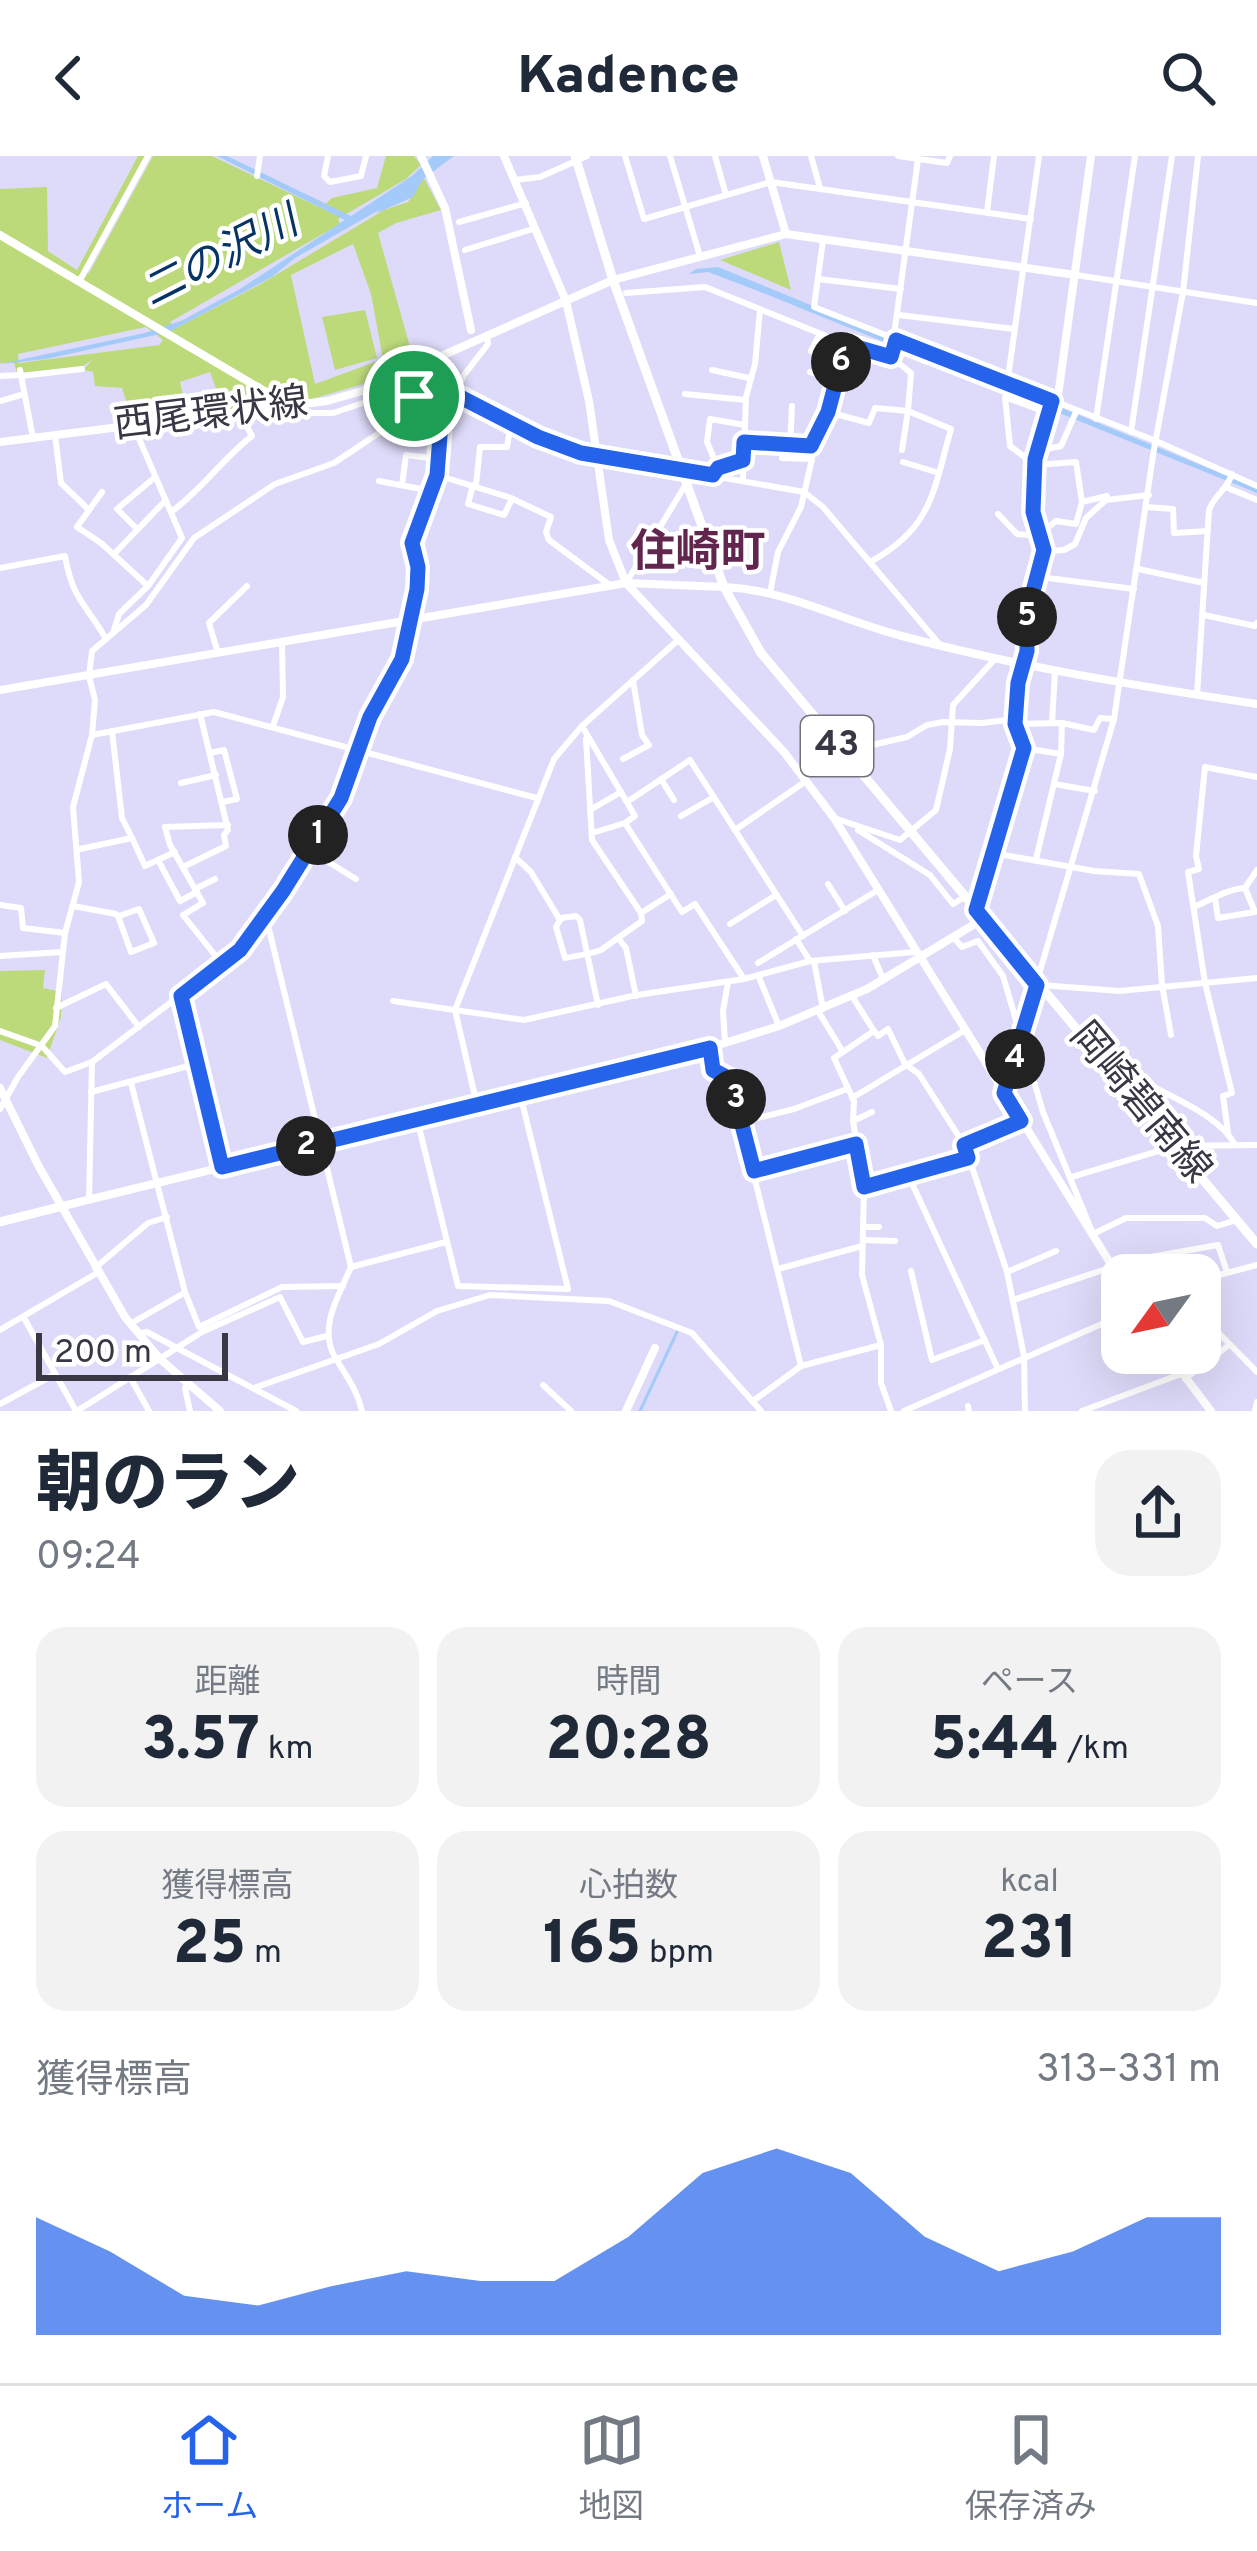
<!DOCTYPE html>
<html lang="ja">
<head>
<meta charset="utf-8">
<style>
  body { margin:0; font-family:Overpass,"Noto Sans JP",sans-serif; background:#f2f2f3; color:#1f2937; height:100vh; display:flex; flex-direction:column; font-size:45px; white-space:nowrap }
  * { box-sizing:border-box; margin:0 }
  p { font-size:39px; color:#747a83 }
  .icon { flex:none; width:66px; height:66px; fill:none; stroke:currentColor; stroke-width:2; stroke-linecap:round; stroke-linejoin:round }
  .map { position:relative; height:1255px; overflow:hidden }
  .side { display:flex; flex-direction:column; background:#fff; flex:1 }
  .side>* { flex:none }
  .needle { width:78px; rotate:237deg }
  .buttons { position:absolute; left:1101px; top:1098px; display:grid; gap:24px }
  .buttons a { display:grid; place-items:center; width:120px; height:120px; border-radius:24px; background:#fff; box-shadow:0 12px 48px #0002; font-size:60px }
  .scale { position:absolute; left:36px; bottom:30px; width:192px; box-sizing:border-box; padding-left:12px; border:6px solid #393744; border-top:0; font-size:33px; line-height:42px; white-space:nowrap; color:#393744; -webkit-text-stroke:9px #fff; paint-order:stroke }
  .pin { position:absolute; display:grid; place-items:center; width:102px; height:102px; color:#fff; margin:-51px; border:6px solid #fff; border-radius:50%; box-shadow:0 3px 12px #0007 }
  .km { position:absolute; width:60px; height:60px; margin:-30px; border-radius:50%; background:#222; color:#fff; font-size:33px; line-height:60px; text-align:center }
  .round { display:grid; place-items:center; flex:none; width:126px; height:126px; border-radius:36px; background:#f2f2f3 }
  .head { display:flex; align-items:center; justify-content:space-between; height:204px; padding:0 36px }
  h1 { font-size:66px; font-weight:800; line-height:90px }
  .stats { display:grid; grid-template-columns:repeat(3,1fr); gap:18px; height:204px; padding:12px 36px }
  .stats div { display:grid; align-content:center; border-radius:30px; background:#f2f2f3; text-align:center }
  .stats b { font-size:60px; font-weight:800 }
  .stats small { font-size:33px; font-weight:400 }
  .stats p { font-size:33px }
  .chart { height:336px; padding:24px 36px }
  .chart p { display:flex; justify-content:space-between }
  .chart svg { width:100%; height:216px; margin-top:12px; fill:#2563eb; opacity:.7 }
  header { display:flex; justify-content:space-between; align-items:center; height:156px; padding:0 36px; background:#fff; font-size:54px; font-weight:800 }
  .tab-bar { display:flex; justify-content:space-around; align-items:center; height:168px; border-top:3px solid #e0e1e3; background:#fff; font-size:33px; color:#747a83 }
  .tab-bar a { display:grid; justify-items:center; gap:6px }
  .tab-bar .on { color:#2563eb }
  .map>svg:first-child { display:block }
  .green { fill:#bdda7b; fill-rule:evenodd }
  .water { fill:#a4caf9 }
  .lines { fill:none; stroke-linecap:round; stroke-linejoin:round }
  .stream { stroke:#a4caf9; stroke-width:3 }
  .minor { stroke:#fff; stroke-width:6 }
  .tertiary { stroke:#fff; stroke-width:8 }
  .secondary { stroke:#fff; stroke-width:8 }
  .primary { stroke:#fff; stroke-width:9 }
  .route-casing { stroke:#fff; stroke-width:24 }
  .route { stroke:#2563eb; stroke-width:15 }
  .labels { text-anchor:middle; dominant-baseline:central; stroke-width:9; stroke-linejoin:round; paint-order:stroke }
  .shield { fill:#fff; stroke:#74737c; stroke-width:3 }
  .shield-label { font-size:36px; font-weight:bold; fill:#393744 }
  .street-label { font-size:39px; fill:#393744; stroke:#fff }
  .water-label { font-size:42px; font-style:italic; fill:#063565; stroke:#fff }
  .quarter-label { font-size:45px; font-weight:bold; fill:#61264e; stroke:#fff }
</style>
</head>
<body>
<header><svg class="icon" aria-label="back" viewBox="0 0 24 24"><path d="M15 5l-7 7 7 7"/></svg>Kadence<svg class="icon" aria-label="search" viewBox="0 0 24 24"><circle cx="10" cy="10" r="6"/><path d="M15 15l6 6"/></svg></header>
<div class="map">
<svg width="1257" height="1255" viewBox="0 0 1257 1255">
  <rect width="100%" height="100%" fill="#dedbfa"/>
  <g class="green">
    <path d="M138 0H147L84 116 89 117 153 0H212L321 52 332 42 377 32 386 0H414L421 9 406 23 338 63 340 68 170 166 176 172 259 129 384 54 408 46 424 22 441 54 396 67 378 77 414 205 360 229 295 248 224 255 210 216 180 226 188 259 133 266 122 232 95 230 93 216 83 214 92 204 80 212 17 217 14 207H0V33L47 31 48 95 77 114ZM353 88 371 138 383 203 315 228 291 119ZM146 171 163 184 159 189 19 207 18 198Z"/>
    <polygon points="779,86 791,134 720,104"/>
    <polygon points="365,154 377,202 335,214 322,161"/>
    <polygon points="45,814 43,832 62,836 61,861 47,902 0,884 0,815"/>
  </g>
  <g class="water">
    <polygon points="217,0 227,0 351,60 412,20 433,0 454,0 423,23 413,41 377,57 379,54 295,102 272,121 169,176 46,203 0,208 145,177 183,164 240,133 345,64"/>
    <polygon points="718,111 1257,332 1257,337 758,135 708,116 689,118 696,113"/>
  </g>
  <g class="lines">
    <polyline class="stream" points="640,1255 677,1176"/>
    <g class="minor">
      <polyline points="328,0 324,20 330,26 361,20 366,0"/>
      <polyline points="625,0 644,63 771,26 1031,63"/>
      <polyline points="670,0 700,100"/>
      <polyline points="715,0 726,39"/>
      <polyline points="811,0 820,32"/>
      <polyline points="898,0 947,7 950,0"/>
      <polyline points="257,20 260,0"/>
      <polyline points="515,24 540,21 587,0"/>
      <polyline points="987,56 994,0"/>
      <polyline points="459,66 526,47"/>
      <polyline points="823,84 814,151 1156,285 1257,330"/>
      <polyline points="465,94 533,73"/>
      <polyline points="1076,119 1257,147"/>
      <polyline points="818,123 901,133"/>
      <polyline points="79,126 148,0"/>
      <path d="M626 137 705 131 846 188 891 201 911 217 908 255 951 273C933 337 932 372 870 406"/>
      <polyline points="899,159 1014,173"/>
      <polyline points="811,195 820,178"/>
      <polyline points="891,201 918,3"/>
      <polyline points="20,214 33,282"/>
      <polyline points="712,214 749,222"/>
      <polyline points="810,216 858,227"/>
      <polyline points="0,220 21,219"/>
      <polyline points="21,220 82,213"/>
      <polyline points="1007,229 1039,0"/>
      <polyline points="685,238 746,244"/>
      <polyline points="414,240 441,267"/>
      <polyline points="0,245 24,238"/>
      <polyline points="293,251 298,257 333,257 405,233 435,228 538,281 581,297 804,336 823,351 940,489"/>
      <polyline points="828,256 869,267 875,252 908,255 902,294"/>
      <polyline points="1048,257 1005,241 1010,290 1035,309 1076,306 1082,346"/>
      <polyline points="1096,263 1135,0"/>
      <polyline points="1131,276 1172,0"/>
      <polyline points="55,279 61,327 89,354"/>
      <polyline points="744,287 811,290"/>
      <polyline points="790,289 792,250"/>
      <polyline points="1037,295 1061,290 1076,256"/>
      <polyline points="782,302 812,303"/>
      <polyline points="743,304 718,312 707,286 710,263 745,269"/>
      <polyline points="903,306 939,317"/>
      <polyline points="437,319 511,342 551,361 546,376 549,384 611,430"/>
      <polyline points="743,322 746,241 755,208 760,154"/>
      <polyline points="379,325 432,335"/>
      <polyline points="402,329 406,299 438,303"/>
      <polyline points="473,329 468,348 504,359 512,343"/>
      <polyline points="476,329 480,291 507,291 511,267"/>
      <polyline points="1228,332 1257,344"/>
      <polyline points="102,336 77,371 101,387 148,430"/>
      <polyline points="1146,351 1173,353 1174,377 1208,375"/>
      <path d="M171 356C201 335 222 303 252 280L240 258"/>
      <polyline points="998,358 1017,378 1038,380 1056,365 1076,368 1082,346 1107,340"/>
      <polyline points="136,372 117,353 154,322"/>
      <path d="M1044 394C1027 350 1031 301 1048 257"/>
      <polyline points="114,398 165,345"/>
      <path d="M0 412 65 400C73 445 85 446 106 483"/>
      <polyline points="1138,413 1204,427"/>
      <polyline points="1040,421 1134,433"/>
      <polyline points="626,427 686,328"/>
      <polyline points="770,437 778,396 801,351 812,303 811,290 828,256 846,188"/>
      <polyline points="1204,459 1255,470 1257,467"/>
      <polyline points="114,474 119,458 148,430 182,382 134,271"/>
      <polyline points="218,497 209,467 247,430"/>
      <path d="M1197 539 1209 354C1215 338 1227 334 1232 318"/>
      <polyline points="1052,567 1055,515"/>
      <polyline points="1062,567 1094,574 1100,562 1114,563"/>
      <polyline points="1015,568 1062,567 1061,598 1036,703"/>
      <polyline points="273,570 283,541 282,486"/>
      <polyline points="582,570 635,660 625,667 682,756 695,748 744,823"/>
      <polyline points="112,575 122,662 132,682"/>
      <polyline points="92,579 214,556 537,642"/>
      <polyline points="586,583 592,684 641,757 671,738"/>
      <polyline points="1024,592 1061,598"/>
      <polyline points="845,595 907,581 927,569 943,566 982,567 1015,563"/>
      <polyline points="210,597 224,594 237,643 223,646"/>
      <polyline points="623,603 649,589 642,579 633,524"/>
      <polyline points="661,623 674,644"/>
      <polyline points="181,627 216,619"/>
      <polyline points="1054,628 1095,635"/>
      <polyline points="627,646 690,604 803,780"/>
      <polyline points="590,654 621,636"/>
      <polyline points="681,660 714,641"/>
      <polyline points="834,662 900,684 936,654 950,593 953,549 995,503"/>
      <polyline points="735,674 806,625"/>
      <polyline points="858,674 930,719 953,748 965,741"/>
      <polyline points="592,677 625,667"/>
      <polyline points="80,693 132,682 145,710 175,696"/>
      <polyline points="309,694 356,723"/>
      <polyline points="993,697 1094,715 1139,718 1158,770 1162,829 1171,879"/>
      <polyline points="515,701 531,716 560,764"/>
      <polyline points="158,704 180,745 197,736"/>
      <polyline points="183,711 226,690 224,679 228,674 200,558"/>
      <polyline points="828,728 845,755"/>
      <polyline points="1245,732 1257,714"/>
      <polyline points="195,733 215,723"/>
      <polyline points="0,749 21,752 23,772 65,777"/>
      <polyline points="73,750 116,758 119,760 139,753 154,787 131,796 118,760"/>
      <path d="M1194 751C1210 744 1227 733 1245 732L1255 756 1218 762 1215 742"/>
      <path d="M976 754 1024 592C1012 559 1017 532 1026 499 1029 487 1025 473 1027 461 1030 438 1040 419 1041 396L1064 394 1075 388 1086 362 1106 344 1149 339"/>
      <path d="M266 761 351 1111C339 1139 317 1173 336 1203 347 1221 357 1234 362 1255"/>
      <polyline points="730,768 776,739"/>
      <polyline points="618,782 626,792 636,840"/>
      <polyline points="954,782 962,791 978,785 1003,820 1043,956 1093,1078 1126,1062 1205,1062 1217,1070 1237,1064"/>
      <polyline points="796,783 810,805"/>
      <polyline points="873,799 883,823"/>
      <polyline points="0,800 62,796"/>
      <polyline points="814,805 823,853"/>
      <polyline points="758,807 878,734"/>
      <polyline points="222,808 183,759 203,747 170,689 165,671 228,669"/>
      <polyline points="758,819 779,870"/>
      <polyline points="1041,829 1119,835 1257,822"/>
      <polyline points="181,840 222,1011"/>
      <polyline points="852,840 874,875 834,902 854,945 853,965 864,1031"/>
      <polyline points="393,845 524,864 637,839 744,823 810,805 915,796"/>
      <path d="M598 849 580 764 576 760 561 762 556 771 565 802C577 800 590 798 601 794L642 765 641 757"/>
      <polyline points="56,852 106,828 139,871"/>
      <polyline points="818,855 843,896"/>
      <polyline points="0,875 42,890 65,916 92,906 240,794 283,735 341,642 370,561 402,503 417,433 418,411 413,387 437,319 441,267 464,219 488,188 487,179"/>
      <polyline points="875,876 878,880 888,873 905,908 919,918 965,990"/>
      <polyline points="725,886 723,855 728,826"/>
      <polyline points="709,892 713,914 730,923 801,1210"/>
      <path d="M1108 911 1114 907C1148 934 1217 953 1235 989"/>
      <polyline points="131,927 185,1136 199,1171 282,1131 343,1130"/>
      <polyline points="1005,934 1114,563 1154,293 1183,136 1198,0"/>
      <polyline points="91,936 196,908"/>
      <polyline points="520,938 568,1133"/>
      <polyline points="852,942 965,874"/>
      <polyline points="477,949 455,854 554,603 582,570 677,485"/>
      <polyline points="0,953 18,921 55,870 65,777 79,726 73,651 92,579 95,544 89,520 92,495 146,449 194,382 275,328 334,307 397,265 414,240 405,233"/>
      <polyline points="417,963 458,1130 568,1133"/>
      <polyline points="853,965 872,956"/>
      <polyline points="1021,965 965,990 1007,1116 1024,1200 1025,1255"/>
      <polyline points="742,966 794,953 847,933"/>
      <polyline points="1228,976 1223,940 1232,937 1205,827 1188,716 1199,713 1196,700 1205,611 1257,621"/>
      <polyline points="754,1015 855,988"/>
      <polyline points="909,1021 998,1213"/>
      <polyline points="1071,1021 1175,990 1257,989"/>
      <polyline points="89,1045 92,906"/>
      <polyline points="863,1071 879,1071"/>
      <polyline points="863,1084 895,1085"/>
      <polyline points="351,1111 446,1086"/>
      <polyline points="95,1112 148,1067 167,1061"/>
      <polyline points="778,1113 862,1090"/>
      <polyline points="911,1115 932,1204 985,1184"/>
      <polyline points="1007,1116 1056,1095"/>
      <polyline points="1116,1117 1139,1103 1218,1089 1227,1116"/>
      <polyline points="1200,1124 1257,1109"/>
      <polyline points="1013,1144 1112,1111"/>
      <polyline points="1200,1150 1204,1162 1257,1216"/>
      <polyline points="24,1162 76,1255"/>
      <polyline points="130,1168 184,1137"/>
      <polyline points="0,1174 97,1117"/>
      <polyline points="140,1177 147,1176 296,1255"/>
      <polyline points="130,1221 149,1255"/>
      <polyline points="1185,1223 1229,1189"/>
      <polyline points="188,1227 185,1232 190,1255"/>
      <polyline points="543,1229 571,1255"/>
      <polyline points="254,1232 379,1188 437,1155 490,1139 609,1145 692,1177 761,1255"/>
      <polyline points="753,1245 801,1210 881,1189"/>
      <polyline points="0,1248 55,1218"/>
      <polyline points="968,1250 969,1255"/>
      <polyline points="77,1255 202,1176 280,1141 303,1186 327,1180"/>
      <polyline points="891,1255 881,1227 881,1189 862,1119 864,1031 968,1002"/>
      <polyline points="904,1255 1122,1159"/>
      <polyline points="1082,1255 1181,1218"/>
      <polyline points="1255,1255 1257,1246"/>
    </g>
    <g class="tertiary">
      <polyline points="421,0 445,52 471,174"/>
      <polyline points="504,0 566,145 589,245 609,384 626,427 784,596 834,662 1122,1126"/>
      <polyline points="763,0 786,78"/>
      <polyline points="0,79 288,249"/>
      <polyline points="613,124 786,78 1076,119"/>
      <polyline points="1057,247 1091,0"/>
      <polyline points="0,534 626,427 724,431"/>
      <polyline points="1167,1197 1211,1255"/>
      <polyline points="626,1255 655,1192"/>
    </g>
    <g class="secondary">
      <polyline points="0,286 327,245 362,235 613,124"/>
      <path d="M724 431C788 434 842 465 902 480 1019 511 1138 530 1257 548"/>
      <polyline points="0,932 38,1009 125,1161 160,1203 220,1255"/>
      <polyline points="63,1050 709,892 779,870 867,833 983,763"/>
    </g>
    <g class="primary">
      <polyline points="575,0 613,124 724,431 761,497 1257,1088"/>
      <polyline points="0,1066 63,1050"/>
    </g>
  </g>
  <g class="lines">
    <defs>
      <polygon id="route" points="896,184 1052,245 1035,303 1033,356 1044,394 1027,458 1027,495 1018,527 1015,568 1024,592 976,754 1037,829 1004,937 1021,965 964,989 968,1002 864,1031 856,988 754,1015 730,923 713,914 710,892 222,1011 181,840 240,794 283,735 341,642 370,561 402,503 417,433 418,411 412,387 437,319 441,267 405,233 435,228 538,281 581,297 713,319 718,312 743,304 744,286 811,290 828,256 846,188 891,201"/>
    </defs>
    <use href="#route" class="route-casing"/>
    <use href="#route" class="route"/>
  </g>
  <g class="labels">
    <rect class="shield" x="801" y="560" width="72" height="60" rx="9"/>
    <g class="shield-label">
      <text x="837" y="590">43</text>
    </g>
    <g class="street-label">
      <text transform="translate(211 260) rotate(-7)">西尾環状線</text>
      <text transform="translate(1139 948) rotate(50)">岡崎碧南線</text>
    </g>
    <g class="water-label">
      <text transform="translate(221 103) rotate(-27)">二の沢川</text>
    </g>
    <g class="quarter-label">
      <text x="698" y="398">住崎町</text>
    </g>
  </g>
</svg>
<div class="buttons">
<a><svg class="needle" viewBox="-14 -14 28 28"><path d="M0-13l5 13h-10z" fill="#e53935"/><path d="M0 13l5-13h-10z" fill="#747a83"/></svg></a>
</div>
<div class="scale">200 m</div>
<div class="pin" style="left:414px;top:240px;background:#1e9e55"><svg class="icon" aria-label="arrive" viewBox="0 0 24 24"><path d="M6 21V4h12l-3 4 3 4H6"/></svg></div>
<b class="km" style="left:318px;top:679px">1</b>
<b class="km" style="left:306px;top:990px">2</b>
<b class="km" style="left:736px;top:943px">3</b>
<b class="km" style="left:1015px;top:903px">4</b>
<b class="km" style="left:1027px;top:461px">5</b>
<b class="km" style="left:841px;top:206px">6</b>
</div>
<section class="side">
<div class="head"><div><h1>朝のラン</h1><p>09:24</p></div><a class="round"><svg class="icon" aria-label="share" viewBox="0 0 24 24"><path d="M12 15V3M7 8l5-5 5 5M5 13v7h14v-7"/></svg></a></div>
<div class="stats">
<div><p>距離</p><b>3.57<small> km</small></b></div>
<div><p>時間</p><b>20:28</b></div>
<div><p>ペース</p><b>5:44<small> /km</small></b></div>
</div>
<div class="stats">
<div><p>獲得標高</p><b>25<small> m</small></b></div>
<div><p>心拍数</p><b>165<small> bpm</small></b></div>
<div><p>kcal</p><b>231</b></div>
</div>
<div class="chart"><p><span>獲得標高</span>313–331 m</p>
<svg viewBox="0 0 160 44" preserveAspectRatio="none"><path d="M0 44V20L10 27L20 36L30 38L40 34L50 31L60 33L70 33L80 24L90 11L100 6L110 11L120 24L130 31L140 27L150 20L160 20V44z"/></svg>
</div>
</section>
<nav class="tab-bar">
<a class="on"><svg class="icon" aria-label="home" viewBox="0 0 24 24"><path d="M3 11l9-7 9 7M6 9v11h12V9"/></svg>ホーム</a>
<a><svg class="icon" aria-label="map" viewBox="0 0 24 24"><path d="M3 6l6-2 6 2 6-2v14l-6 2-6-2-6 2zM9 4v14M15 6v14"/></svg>地図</a>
<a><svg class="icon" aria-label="saved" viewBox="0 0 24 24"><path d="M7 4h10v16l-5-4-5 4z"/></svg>保存済み</a>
</nav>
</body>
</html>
